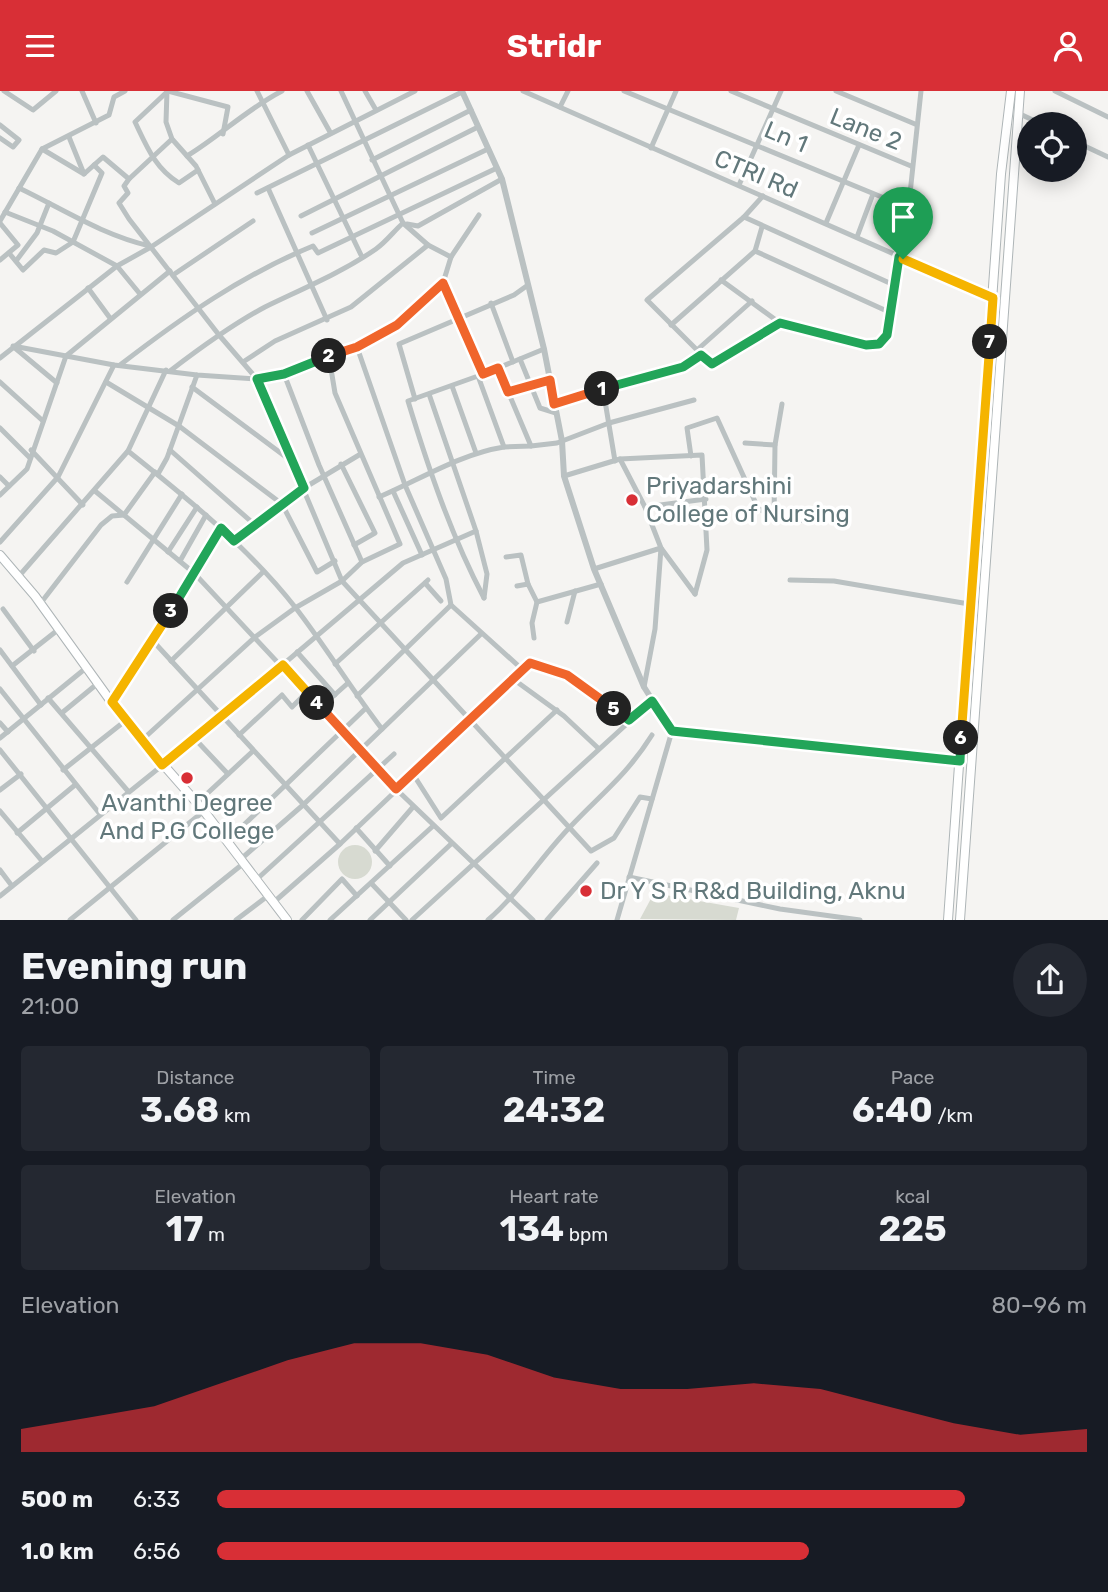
<!DOCTYPE html>
<html lang="en">
<head>
<meta charset="utf-8">
<style>
  body { margin:0; font-family:Rubik,sans-serif; background:#242831; color:#f1f3f6; height:100vh; display:flex; flex-direction:column; font-size:26px; white-space:nowrap }
  * { box-sizing:border-box; margin:0 }
  p { font-size:23px; color:#9ea1a6 }
  .icon { flex:none; width:38px; height:38px; fill:none; stroke:currentColor; stroke-width:2; stroke-linecap:round; stroke-linejoin:round }
  .map { position:relative; height:829px; overflow:hidden }
  .drawer { display:flex; flex-direction:column; background:#171b24; flex:1 }
  .drawer>* { flex:none }
  .controls { position:absolute; left:1017px; top:21px; display:grid; gap:14px }
  .controls a { display:grid; place-items:center; width:70px; height:70px; border-radius:50%; background:#171b24; box-shadow:0 4px 18px #0003; font-size:35px }
  .pin { position:absolute; display:grid; place-items:center; width:60px; height:60px; color:#fff; margin:-72px -30px; border-radius:50% 50% 50% 0; rotate:-45deg; box-shadow:0 0 7px #0007 }
  .pin .icon { rotate:45deg }
  .km { position:absolute; width:35px; height:35px; margin:-18px; border-radius:50%; background:#222; color:#fff; font-size:19px; line-height:35px; text-align:center }
  .round { display:grid; place-items:center; flex:none; width:74px; height:74px; border-radius:37px; background:#242831 }
  .headline { display:flex; align-items:center; justify-content:space-between; height:119px; padding:0 21px }
  h1 { font-size:38px; font-weight:700; line-height:52px }
  .figures { display:grid; grid-template-columns:repeat(3,1fr); gap:10px; height:119px; padding:7px 21px }
  .figures div { display:grid; align-content:center; border-radius:7px; background:#242831; text-align:center }
  .figures b { font-size:35px; font-weight:700 }
  .figures small { font-size:19px; font-weight:400 }
  .figures p { font-size:19px }
  .chart { height:196px; padding:14px 21px }
  .chart p { display:flex; justify-content:space-between }
  .chart svg { width:100%; height:126px; margin-top:7px; fill:#d82f36; opacity:.7 }
  ul { padding:0 21px; list-style:none; font-size:23px }
  li { display:grid; grid-template-columns:112px 84px 1fr; align-items:center; height:52px }
  li i { height:18px; border-radius:9px; background:#d82f36 }
  header { display:flex; justify-content:space-between; align-items:center; height:91px; padding:0 21px; background:#d82f36; color:#fff; font-size:32px; font-weight:700 }
  .map>svg:first-child { display:block }
  .green { fill:#d7dad1 }
  .lines { fill:none; stroke-linecap:round; stroke-linejoin:round }
  .primary-casing { stroke:#aeb5b7; stroke-width:10 }
  .minor { stroke:#bac1c2; stroke-width:5 }
  .tertiary { stroke:#bac1c2; stroke-width:6 }
  .primary { stroke:#fff; stroke-width:8 }
  .split-1-casing { stroke:#fff; stroke-width:14 }
  .split-2-casing { stroke:#fff; stroke-width:14 }
  .split-3-casing { stroke:#fff; stroke-width:14 }
  .split-4-casing { stroke:#fff; stroke-width:14 }
  .split-5-casing { stroke:#fff; stroke-width:14 }
  .split-6-casing { stroke:#fff; stroke-width:14 }
  .split-7-casing { stroke:#fff; stroke-width:14 }
  .split-8-casing { stroke:#fff; stroke-width:14 }
  .split-1 { stroke:#22a559; stroke-width:9 }
  .split-2 { stroke:#f0652b; stroke-width:9 }
  .split-3 { stroke:#22a559; stroke-width:9 }
  .split-4 { stroke:#f5b400; stroke-width:9 }
  .split-5 { stroke:#f0652b; stroke-width:9 }
  .split-6 { stroke:#22a559; stroke-width:9 }
  .split-7 { stroke:#f5b400; stroke-width:9 }
  .split-8 { stroke:#f5b400; stroke-width:9 }
  .poi-dot { fill:#d82f36; stroke:#fff; stroke-width:2.5 }
  .labels { text-anchor:middle; dominant-baseline:central; stroke-width:7; stroke-linejoin:round; paint-order:stroke }
  .street-label { font-size:24px; fill:#62787b; stroke:#fff }
  .poi-label { font-size:24px; fill:#62787b; stroke:#fff; text-anchor:start }
</style>
</head>
<body>
<header><svg class="icon" aria-label="menu" viewBox="0 0 24 24"><path d="M4 6h16M4 12h16M4 18h16"/></svg>Stridr<svg class="icon" aria-label="person" viewBox="0 0 24 24"><circle cx="12" cy="8" r="4"/><path d="M4 21q1-7 8-7t8 7"/></svg></header>
<div class="map">
<svg width="1108" height="829" viewBox="0 0 1108 829">
  <rect width="100%" height="100%" fill="#f5f4f2"/>
  <g class="green">
    <circle cx="355" cy="771" r="17"/>
    <polygon points="654,802 739,817 736,829 640,828"/>
  </g>
  <g class="lines">
    <defs>
      <g id="primary">
        <polyline points="0,464 35,505 125,630 204,720 287,829"/>
        <polyline points="948,829 1001,83 1011,0"/>
        <polyline points="960,829 1020,0"/>
      </g>
    </defs>
    <use href="#primary" class="primary-casing"/>
    <g class="minor">
      <polyline points="4,0 33,19 56,0"/>
      <polyline points="82,0 96,32"/>
      <polyline points="167,0 166,31 172,48 196,75 215,113"/>
      <polyline points="257,0 289,64"/>
      <polyline points="307,0 330,41"/>
      <polyline points="341,0 403,132 428,154 451,166"/>
      <polyline points="365,0 376,19"/>
      <polyline points="523,0 960,192 1003,209"/>
      <polyline points="624,0 906,116"/>
      <polyline points="731,0 911,75"/>
      <polyline points="836,0 915,33"/>
      <polyline points="1055,0 1108,26"/>
      <polyline points="560,16 568,0"/>
      <polyline points="1018,22 1041,33"/>
      <polyline points="0,34 19,49 13,56 0,47"/>
      <polyline points="69,46 84,83"/>
      <polyline points="1074,50 1108,66"/>
      <polyline points="308,54 362,166"/>
      <polyline points="651,57 676,0"/>
      <polyline points="42,58 84,83 103,66 129,88 172,48"/>
      <path d="M187 65C220 45 247 18 282 0"/>
      <polyline points="372,69 471,19"/>
      <path d="M198 79 179 92C155 77 147 56 135 31L168 0 228 16 223 43"/>
      <polyline points="129,88 124,95 128,102 119,112 129,128 219,244 257,288 342,490 591,760 614,747 640,706 652,708"/>
      <polyline points="739,94 781,0"/>
      <path d="M19 97C63 118 102 144 150 155"/>
      <polyline points="268,97 327,229"/>
      <polyline points="257,102 462,1"/>
      <polyline points="5,121 53,140 117,175 140,203"/>
      <polyline points="301,125 478,36"/>
      <polyline points="744,126 763,105"/>
      <polyline points="0,130 42,58 109,24 114,6 125,0"/>
      <polyline points="0,132 18,154 0,169"/>
      <polyline points="826,132 859,54"/>
      <polyline points="407,133 418,135 502,88"/>
      <polyline points="312,142 488,58"/>
      <polyline points="857,146 873,103"/>
      <polyline points="755,160 889,221"/>
      <polyline points="9,162 23,179 44,159 56,162 73,151 102,82 94,74"/>
      <polyline points="903,168 921,0"/>
      <polyline points="16,170 37,142 49,112"/>
      <polyline points="173,184 253,130"/>
      <polyline points="721,189 780,232 866,254 879,252 887,244 899,166"/>
      <polyline points="443,192 483,283"/>
      <polyline points="88,197 110,227"/>
      <polyline points="752,210 697,259 647,209 744,126 894,194"/>
      <polyline points="491,212 513,271"/>
      <polyline points="671,234 755,160 762,136"/>
      <polyline points="13,255 114,274 197,284 257,288 284,283 357,256 397,234 443,192 451,166 479,124"/>
      <polyline points="15,257 57,292"/>
      <polyline points="699,261 712,273 780,232"/>
      <polyline points="0,267 117,175 151,156 289,64 415,0"/>
      <polyline points="520,268 540,317 556,322"/>
      <polyline points="243,271 275,250 351,216 428,154"/>
      <path d="M120 274C181 227 242 184 313 155L318 162 497 77"/>
      <polyline points="498,277 531,355 504,356"/>
      <path d="M170 280C200 257 231 234 265 216 302 198 341 182 376 158 386 151 394 140 403 132"/>
      <polyline points="284,283 319,374 362,471"/>
      <polyline points="481,284 544,258"/>
      <polyline points="0,291 43,330"/>
      <polyline points="106,291 179,335 282,413 317,481 335,470"/>
      <polyline points="452,295 476,362"/>
      <polyline points="192,296 290,369"/>
      <polyline points="603,298 615,370"/>
      <polyline points="508,301 550,289"/>
      <polyline points="429,303 476,440 487,483 484,507"/>
      <polyline points="415,308 399,253 514,204 528,194"/>
      <polyline points="554,313 683,276 701,264"/>
      <polyline points="782,313 775,354 774,427 822,431"/>
      <polyline points="0,337 30,367"/>
      <polyline points="745,352 775,354"/>
      <polyline points="531,355 557,352 609,332 694,309"/>
      <polyline points="31,359 83,414"/>
      <polyline points="170,359 255,434"/>
      <path d="M128 360C187 407 248 456 295 516 326 556 352 599 382 638"/>
      <polyline points="691,365 687,337 717,327 758,417 774,427"/>
      <polyline points="620,368 645,416 661,457 695,503"/>
      <polyline points="341,373 375,442 354,454"/>
      <polyline points="158,383 167,367 197,284"/>
      <polyline points="564,385 620,368 702,364 707,459 695,503"/>
      <polyline points="0,386 9,395"/>
      <polyline points="95,400 194,482 396,698 533,829"/>
      <polyline points="393,400 422,464"/>
      <polyline points="0,404 27,378 66,265 170,180"/>
      <path d="M379 406C421 388 460 363 504 356L478 285 408 310C429 379 451 444 484 507"/>
      <polyline points="645,416 706,408"/>
      <polyline points="0,451 58,386 114,274"/>
      <polyline points="234,451 304,397 359,364"/>
      <polyline points="168,461 197,416"/>
      <polyline points="506,466 521,464 528,493"/>
      <polyline points="180,470 206,424"/>
      <polyline points="594,478 661,457 655,538 644,596"/>
      <polyline points="19,485 128,360 166,279"/>
      <polyline points="790,489 834,490 969,513"/>
      <polyline points="127,491 182,403"/>
      <polyline points="425,492 441,510"/>
      <polyline points="517,495 528,493 537,511 601,493"/>
      <polyline points="40,513 101,434 112,425 124,424 155,381"/>
      <polyline points="3,518 34,560"/>
      <polyline points="567,531 575,500"/>
      <polyline points="534,547 532,532 537,511"/>
      <polyline points="153,550 340,753"/>
      <polyline points="0,559 41,614"/>
      <polyline points="297,561 335,604"/>
      <polyline points="171,570 263,481"/>
      <polyline points="335,573 428,489"/>
      <polyline points="12,575 59,538"/>
      <polyline points="523,579 530,572 567,585 629,629"/>
      <polyline points="513,588 564,625 598,657"/>
      <polyline points="0,598 99,722"/>
      <polyline points="357,605 451,514"/>
      <polyline points="48,607 127,699"/>
      <polyline points="112,611 153,550 221,437"/>
      <polyline points="321,616 348,592"/>
      <polyline points="63,621 97,593"/>
      <polyline points="0,632 8,641"/>
      <polyline points="239,644 282,604 292,616 307,601"/>
      <polyline points="0,647 86,577"/>
      <polyline points="195,648 228,683"/>
      <polyline points="142,649 255,546 295,517 342,490 362,471 400,453 335,302 329,266"/>
      <polyline points="0,659 136,829"/>
      <polyline points="63,679 125,630"/>
      <polyline points="413,683 441,727 557,619"/>
      <polyline points="0,699 21,683"/>
      <polyline points="197,712 253,660"/>
      <polyline points="0,720 42,770"/>
      <polyline points="356,737 390,775"/>
      <polyline points="17,742 75,694"/>
      <polyline points="227,750 366,617"/>
      <polyline points="375,760 413,716"/>
      <polyline points="241,768 303,714 481,543"/>
      <polyline points="0,779 12,795"/>
      <polyline points="629,786 780,818 860,829"/>
      <polyline points="256,789 394,663"/>
      <polyline points="371,792 406,829"/>
      <polyline points="0,805 195,648 403,472 476,440"/>
      <polyline points="274,811 340,753 523,579 451,514 446,488 405,394 357,256"/>
      <polyline points="70,829 204,720"/>
      <polyline points="173,829 244,772"/>
      <polyline points="236,829 269,804"/>
      <polyline points="302,829 342,788 357,805"/>
      <polyline points="330,829 433,735"/>
      <polyline points="370,829 451,753"/>
      <polyline points="412,829 652,610"/>
      <path d="M488 829C520 801 541 766 570 736 601 703 627 684 652 644"/>
      <polyline points="547,829 597,772"/>
      <polyline points="617,829 672,640"/>
    </g>
    <polyline class="tertiary" points="462,0 502,88 544,258 562,350 564,385 594,478 644,596 672,640 960,670"/>
    <use href="#primary" class="primary"/>
  </g>
  <g class="lines">
    <defs>
      <polyline id="split-1" points="602,298 683,276 701,264 712,273 780,232 866,254 879,253 887,244 899,166 903,168"/>
      <polyline id="split-2" points="329,265 357,256 397,234 443,192 483,283 498,277 508,301 550,289 554,313 602,298"/>
      <polyline id="split-3" points="171,520 221,437 234,450 304,397 257,288 284,283 329,265"/>
      <polyline id="split-4" points="171,520 112,611 162,674 283,574 317,612"/>
      <polyline id="split-5" points="317,612 396,698 530,572 567,584 614,618"/>
      <polyline id="split-6" points="614,618 629,629 652,610 672,640 960,670 961,647"/>
      <polyline id="split-7" points="961,647 990,251"/>
      <polyline id="split-8" points="903,168 993,207 990,251"/>
    </defs>
    <use href="#split-1" class="split-1-casing"/>
    <use href="#split-2" class="split-2-casing"/>
    <use href="#split-3" class="split-3-casing"/>
    <use href="#split-4" class="split-4-casing"/>
    <use href="#split-5" class="split-5-casing"/>
    <use href="#split-6" class="split-6-casing"/>
    <use href="#split-7" class="split-7-casing"/>
    <use href="#split-8" class="split-8-casing"/>
    <use href="#split-1" class="split-1"/>
    <use href="#split-2" class="split-2"/>
    <use href="#split-3" class="split-3"/>
    <use href="#split-4" class="split-4"/>
    <use href="#split-5" class="split-5"/>
    <use href="#split-6" class="split-6"/>
    <use href="#split-7" class="split-7"/>
    <use href="#split-8" class="split-8"/>
  </g>
  <g class="poi-dot">
    <circle cx="632" cy="409" r="7"/>
    <circle cx="187" cy="687" r="7"/>
    <circle cx="586" cy="800" r="7"/>
  </g>
  <g class="labels">
    <g class="street-label">
      <text transform="translate(866 38) rotate(22)">Lane 2</text>
      <text transform="translate(786 46) rotate(23)">Ln 1</text>
      <text transform="translate(756 83) rotate(23)">CTRI Rd</text>
    </g>
    <g class="poi-label">
      <text x="646" y="395">Priyadarshini<tspan x="646" dy="28">College of Nursing</tspan></text>
      <text x="187" y="712" text-anchor="middle">Avanthi Degree<tspan x="187" dy="28">And P.G College</tspan></text>
      <text x="600" y="800">Dr Y S R R&amp;d Building, Aknu</text>
    </g>
  </g>
</svg>
<div class="controls">
<a><svg class="icon" aria-label="locate" viewBox="0 0 24 24"><circle cx="12" cy="12" r="6"/><path d="M12 2v4M12 18v4M2 12h4M18 12h4"/></svg></a>
</div>
<div class="pin" style="left:903px;top:168px;background:#1e9e55"><svg class="icon" aria-label="arrive" viewBox="0 0 24 24"><path d="M6 21V4h12l-3 4 3 4H6"/></svg></div>
<b class="km" style="left:602px;top:298px">1</b>
<b class="km" style="left:329px;top:265px">2</b>
<b class="km" style="left:171px;top:520px">3</b>
<b class="km" style="left:317px;top:612px">4</b>
<b class="km" style="left:614px;top:618px">5</b>
<b class="km" style="left:961px;top:647px">6</b>
<b class="km" style="left:990px;top:251px">7</b>
</div>
<section class="drawer">
<div class="headline"><div><h1>Evening run</h1><p>21:00</p></div><a class="round"><svg class="icon" aria-label="share" viewBox="0 0 24 24"><path d="M12 15V3M7 8l5-5 5 5M5 13v7h14v-7"/></svg></a></div>
<div class="figures">
<div><p>Distance</p><b>3.68<small> km</small></b></div>
<div><p>Time</p><b>24:32</b></div>
<div><p>Pace</p><b>6:40<small> /km</small></b></div>
</div>
<div class="figures">
<div><p>Elevation</p><b>17<small> m</small></b></div>
<div><p>Heart rate</p><b>134<small> bpm</small></b></div>
<div><p>kcal</p><b>225</b></div>
</div>
<div class="chart"><p><span>Elevation</span>80–96 m</p>
<svg viewBox="0 0 160 44" preserveAspectRatio="none"><path d="M0 44V36L10 32L20 28L30 20L40 12L50 6L60 6L70 10L80 18L90 22L100 22L110 20L120 22L130 28L140 34L150 38L160 36V44z"/></svg>
</div>
<ul>
<li><b>500 m</b>6:33<i style="width:86%"></i></li>
<li><b>1.0 km</b>6:56<i style="width:68%"></i></li>
</ul>
</section>
</body>
</html>
